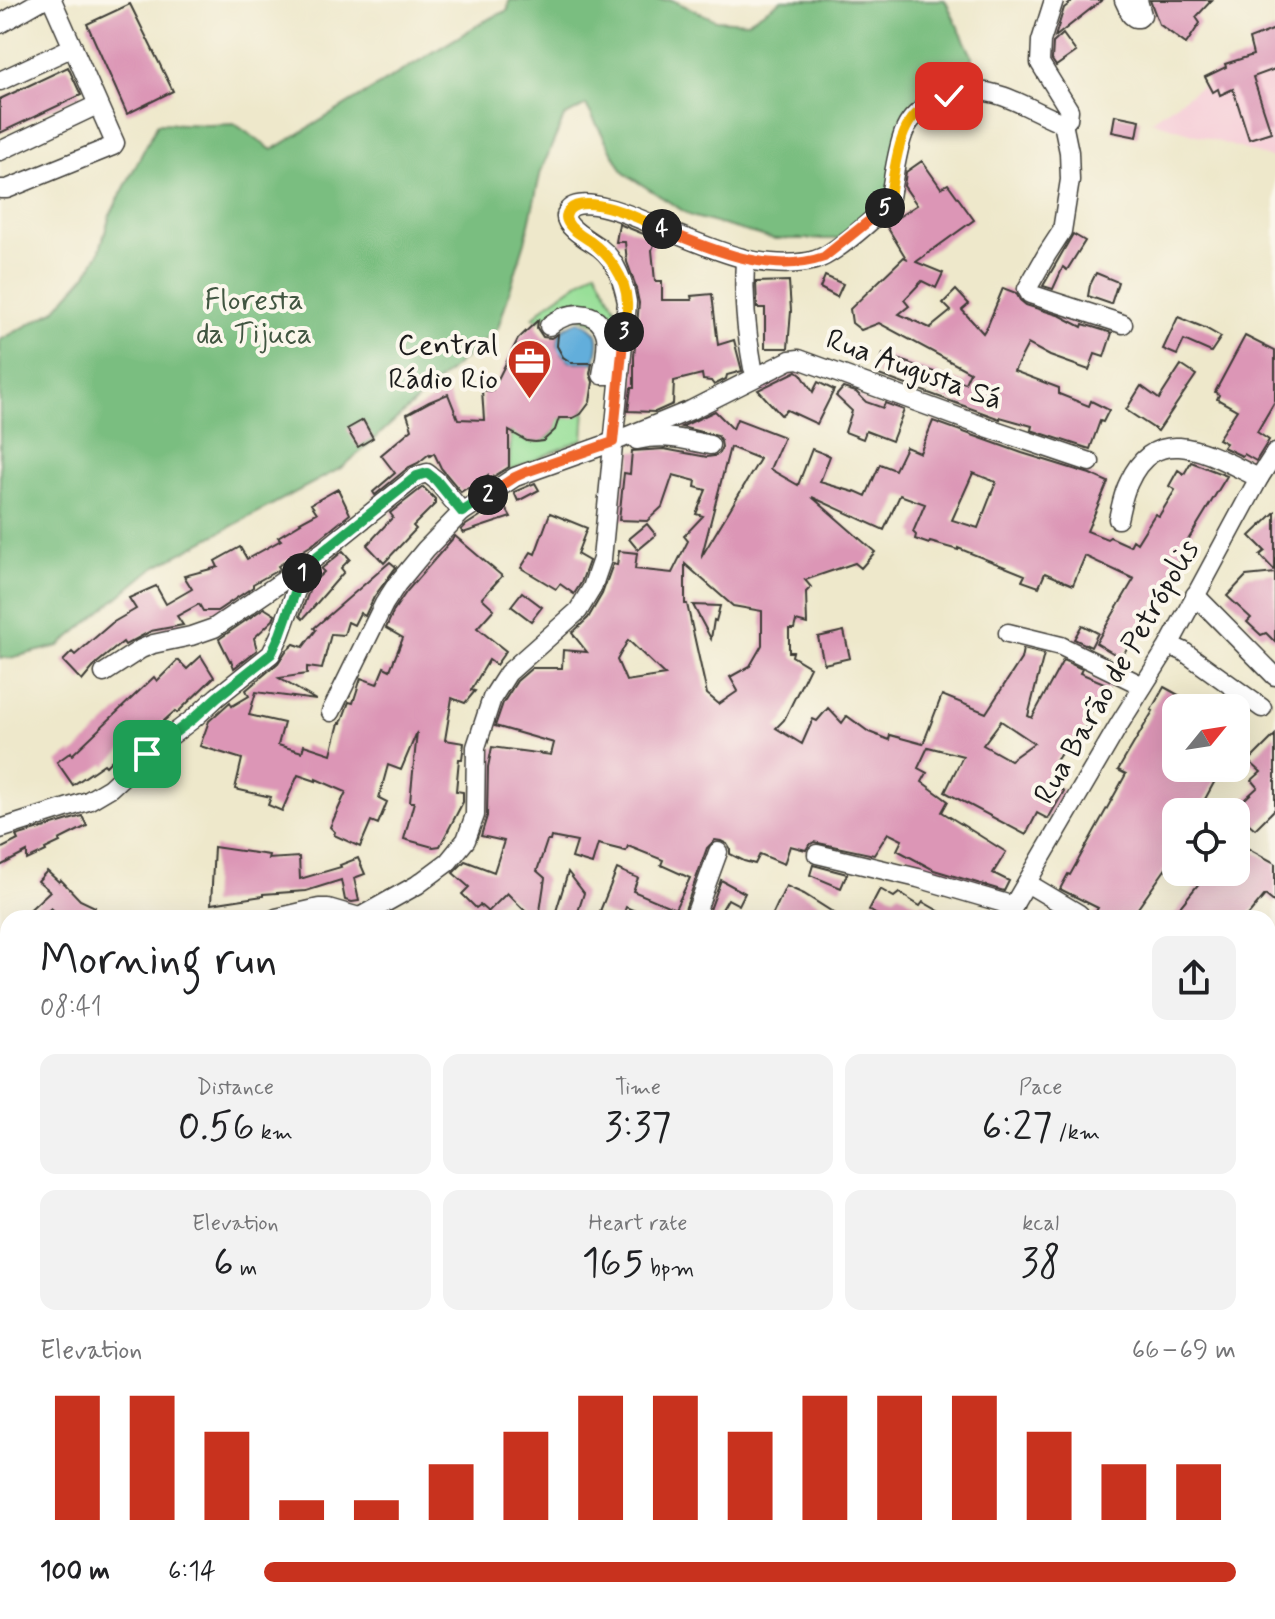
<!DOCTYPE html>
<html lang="en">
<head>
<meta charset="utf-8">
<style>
  body { margin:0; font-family:Mynerve,sans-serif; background:#f2f2f2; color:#202124; height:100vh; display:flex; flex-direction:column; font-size:30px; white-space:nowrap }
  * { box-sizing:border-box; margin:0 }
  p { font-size:26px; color:#757577 }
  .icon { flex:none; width:44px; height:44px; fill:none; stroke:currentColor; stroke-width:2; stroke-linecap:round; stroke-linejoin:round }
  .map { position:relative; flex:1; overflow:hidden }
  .drawer { position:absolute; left:0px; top:910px; width:1276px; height:710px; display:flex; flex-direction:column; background:#fff; border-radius:24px 24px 0 0; box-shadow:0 8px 32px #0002 }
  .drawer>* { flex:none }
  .needle { width:52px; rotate:60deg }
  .fabs { position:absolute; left:1162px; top:694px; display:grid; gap:16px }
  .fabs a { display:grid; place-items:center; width:88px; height:88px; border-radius:16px; background:#fff; box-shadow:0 8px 32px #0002; font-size:40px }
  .pin { position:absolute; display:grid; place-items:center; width:68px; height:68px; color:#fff; margin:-34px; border-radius:16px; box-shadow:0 4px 12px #0006 }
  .km { position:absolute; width:40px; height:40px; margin:-20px; border-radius:50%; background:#222; color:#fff; font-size:22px; line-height:40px; text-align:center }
  .round { display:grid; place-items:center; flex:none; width:84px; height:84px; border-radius:16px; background:#f2f2f2 }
  .summary { display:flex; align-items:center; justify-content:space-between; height:136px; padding:0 40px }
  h1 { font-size:44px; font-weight:600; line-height:60px }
  .stats { display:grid; grid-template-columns:repeat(3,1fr); gap:12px; height:136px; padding:8px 40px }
  .stats div { display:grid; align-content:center; border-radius:16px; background:#f2f2f2; text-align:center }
  .stats b { font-size:40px; font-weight:600 }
  .stats small { font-size:22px; font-weight:400 }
  .stats p { font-size:22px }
  .chart { height:224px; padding:16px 40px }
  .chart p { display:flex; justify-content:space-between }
  .chart svg { width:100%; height:144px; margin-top:8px; stroke:#c8321e; stroke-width:6 }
  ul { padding:0 40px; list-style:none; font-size:26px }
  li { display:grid; grid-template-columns:128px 96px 1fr; align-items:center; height:60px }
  li i { height:20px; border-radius:10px; background:#c8321e }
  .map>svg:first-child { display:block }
  .built { fill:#f6cfd8 }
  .green { fill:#98df98; stroke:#5a7e5a; stroke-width:2 }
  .forest { fill:#7abe80; stroke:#4b6d4e; stroke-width:2 }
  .water { fill:#62aedb; stroke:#3f657c; stroke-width:2 }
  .building { fill:#dc96b6; fill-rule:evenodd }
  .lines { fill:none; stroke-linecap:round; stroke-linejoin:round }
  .minor-casing { stroke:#3c3b36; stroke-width:21 }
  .minor { stroke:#fff; stroke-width:18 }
  .split-1-casing { stroke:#fff; stroke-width:16 }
  .split-2-casing { stroke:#fff; stroke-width:16 }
  .split-3-casing { stroke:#fff; stroke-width:16 }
  .split-4-casing { stroke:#fff; stroke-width:16 }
  .split-5-casing { stroke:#fff; stroke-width:16 }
  .split-6-casing { stroke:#fff; stroke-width:16 }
  .split-1 { stroke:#22a559; stroke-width:10 }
  .split-2 { stroke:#22a559; stroke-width:10 }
  .split-3 { stroke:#f0652b; stroke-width:10 }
  .split-4 { stroke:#f5b400; stroke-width:10 }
  .split-5 { stroke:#f0652b; stroke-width:10 }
  .split-6 { stroke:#f5b400; stroke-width:10 }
  .labels { text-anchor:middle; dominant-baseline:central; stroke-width:8; stroke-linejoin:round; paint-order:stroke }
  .park-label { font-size:30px; fill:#415641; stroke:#fbf7ec }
  .poi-label { font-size:30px; fill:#1c1c1c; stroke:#fbf7ec; text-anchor:end }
  .street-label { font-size:30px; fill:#1c1c1c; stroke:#fbf7ec }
</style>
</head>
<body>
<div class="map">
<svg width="1275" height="1619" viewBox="0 0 1275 1619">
  <rect width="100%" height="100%" fill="#fbf7ec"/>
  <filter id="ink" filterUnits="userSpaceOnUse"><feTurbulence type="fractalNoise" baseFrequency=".0125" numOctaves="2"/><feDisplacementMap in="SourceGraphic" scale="16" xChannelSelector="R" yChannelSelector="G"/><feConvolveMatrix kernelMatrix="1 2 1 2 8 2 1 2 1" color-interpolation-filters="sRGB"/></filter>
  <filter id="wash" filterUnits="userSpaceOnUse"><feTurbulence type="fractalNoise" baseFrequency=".006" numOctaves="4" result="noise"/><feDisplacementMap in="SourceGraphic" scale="32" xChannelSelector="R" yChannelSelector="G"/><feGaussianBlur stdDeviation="1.8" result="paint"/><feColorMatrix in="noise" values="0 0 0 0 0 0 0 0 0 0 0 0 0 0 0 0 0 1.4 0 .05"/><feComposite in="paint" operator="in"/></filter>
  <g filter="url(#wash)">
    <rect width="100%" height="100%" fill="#eee8cb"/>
    <polygon class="built" points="1275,35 1275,159 1151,121"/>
    <g class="green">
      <polygon points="596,270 618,313 620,331 610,330 562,309 538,320 533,318 545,306"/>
      <path d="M585 409 583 439 509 471 511 436 508 417 527 441C544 444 556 436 558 418 569 418 577 418 585 409Z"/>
    </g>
    <polygon class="forest" points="509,0 672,0 716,20 747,22 782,0 945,0 972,56 969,95 913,115 888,201 837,239 773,239 691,216 624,173 586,105 564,117 541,171 525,242 498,328 343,467 153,568 59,646 10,658 0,658 0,340 54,311 87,274 99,253 110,215 158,123 209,125 235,124 272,150 483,22 508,10"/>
    <path class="water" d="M579 321C604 332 599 339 595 363L571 362 559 352C554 333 563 327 579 321Z"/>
    <g id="blocks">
      <g class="building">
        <polygon points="1074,0 1102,0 1055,37 1064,8"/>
        <polygon points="1150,0 1212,0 1196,17 1200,23 1186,44 1159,24"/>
        <polygon points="130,4 173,91 127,114 87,24"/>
        <polygon points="1275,29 1275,69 1253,77 1271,132 1249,139 1233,89 1220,95 1218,89 1213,92 1205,77 1226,67 1225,64 1253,55 1249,39"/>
        <polygon points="1063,34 1076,52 1056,66 1052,60 1053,43"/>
        <polygon points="68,67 81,95 0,133 0,99"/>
        <polygon points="1115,115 1140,120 1137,137 1112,132"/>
        <polygon points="922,161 941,188 948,184 974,220 916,262 943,273 936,288 922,281 904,300 909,306 899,314 930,328 951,311 943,303 956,290 969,304 962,310 983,333 988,325 1003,288 1016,293 1020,300 1026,305 1061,316 1082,327 1083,324 1112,333 1104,357 1095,354 1089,370 1050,356 1028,344 1014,371 1059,388 1059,394 1089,406 1091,401 1109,410 1103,422 1100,421 1090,449 1031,430 1032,426 1000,417 1000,419 876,374 883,354 965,383 970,372 879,323 861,330 852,323 850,309 904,257 906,258 886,225 917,205 904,186 906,172"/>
        <polygon points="619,224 656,239 652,250 655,281 662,281 662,300 692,300 691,296 712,294 718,345 734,340 742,371 727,375 726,379 714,385 711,381 703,380 702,374 674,381 673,404 655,412 628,411 631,388 634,388 634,357 639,303 635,284 627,262 625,242 616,242"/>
        <polygon points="1073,234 1085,241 1067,270 1063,267 1053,289 1043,286"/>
        <polygon points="1096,273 1118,282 1111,304 1088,296 1090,285"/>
        <polygon points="825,276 843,284 837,297 820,288"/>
        <polygon points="789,281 791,311 788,348 765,348 765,308 757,308 756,282"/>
        <polygon points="1178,317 1205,328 1221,337 1211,352 1184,340 1177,355 1163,349"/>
        <polygon points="538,320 537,328 543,337 551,338 558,334 557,346 563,357 572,363 592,363 590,374 593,382 590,402 581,414 573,418 559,418 555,430 543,441 535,442 527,441 509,431 509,467 488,480 488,475 468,489 467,488 461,492 441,468 434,453 430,456 429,454 418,463 409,467 375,495 373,492 395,473 381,455 412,429 407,414 429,402 448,394 458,419 484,420 482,390 492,391 518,339"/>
        <polygon points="1245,336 1275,351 1275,401 1257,432 1269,440 1256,461 1244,454 1242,456 1223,447 1226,443 1218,439 1237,410 1217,399 1219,395 1215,392"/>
        <polygon points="1181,365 1196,375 1158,431 1126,410 1141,386 1159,399"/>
        <polygon points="797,371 801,374 813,392 818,382 834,390 817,424 787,410 781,415 758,390"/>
        <polygon points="843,388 856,392 866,402 883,408 885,403 904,410 892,441 866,431 863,439 845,432 852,411 836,396"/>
        <path d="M715 411 733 429 737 419 784 437 770 469 798 485 812 449 830 456 820 482 854 492 855 491 866 496 880 464 895 470 906 447 920 453 933 421 1022 453 1090 474 1108 482 1087 531 1107 539 1110 537 1130 546 1133 540 1137 543 1155 514 1159 516 1175 490 1169 486 1178 470 1184 474 1191 462 1227 476 1177 558 1180 560 1171 579H1170L1121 658 1096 643 1134 579 1085 556 1073 585 1045 573 1039 587 1022 581 1025 575 958 548V550L930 542 929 544 915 539 916 535 913 532 925 504 900 495 884 530 812 497 875 552 861 568 855 563 805 580 811 587 806 592 807 624 796 621 794 629H789V652H793L792 656 810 667 784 720 776 728 802 744 813 719 817 721 828 708 842 723 847 716 869 732 889 740 890 735 923 744 942 695 986 713 1021 659 1023 649 1044 654 1028 716 1032 718 1063 660 1082 669 1080 673 1111 686 1086 718 1090 720 1076 743 1070 740 1056 761 1066 767 1055 786 1064 791 1048 819 1037 813 1026 835 945 792 963 756 928 747 918 768 927 773 922 782 948 801 942 812 1006 852 993 873 1009 881 1004 891 934 870 897 850 902 840 888 833 874 855 814 842 809 845 806 850 790 846 784 864 760 854 755 864 744 861 730 854V849L727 844 721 841 715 840 707 848 682 918H652L626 907 622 918H616L600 911 617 869 638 878 633 891 675 909 690 878 661 865 663 860 628 846 626 851 598 844 592 864 572 858 577 842 551 837 550 841H547L537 871 545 878 539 918H532L507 893 488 912 480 905 476 908 462 894 469 887 453 873 465 861 494 872 504 841 481 836 487 816 488 767 492 747 551 755 554 743 495 726 503 703 517 681 532 668H562L563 650 587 652 572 633 588 618 602 594 613 564 617 565 619 551 637 553 635 569 672 573 688 541 684 536 703 516 696 514 706 490 695 487 696 481 673 475 662 507 647 521 619 520 624 473 630 474 632 451 664 449 707 457 714 456 719 453 722 447 721 441 718 436 681 427ZM730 447 760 459 702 556V555ZM973 473 996 482 978 528 952 520ZM685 564 733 606 762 611V645L750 666 730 677 738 691 719 704 707 694 687 604H685ZM628 640 665 675 626 681 617 660ZM1001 721 1034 743 1010 760 983 745Z"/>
        <polygon points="363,420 373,438 358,447 347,429"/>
        <polygon points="535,483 539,490 518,501 514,492"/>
        <polygon points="423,487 435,499 435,504 413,526 416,529 384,563 367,545 393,517 390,513"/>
        <polygon points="338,489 350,514 312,545 278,566 280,569 253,584 253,587 217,611 203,611 199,604 177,616 183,625 151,631 125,645 123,642 97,663 82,681 63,661 72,652 75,655 112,623 136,609 129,598 156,586 166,604 192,589 184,576 218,567 215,561 240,547 247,559 281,540 278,537 301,523 300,522 317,513 311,504"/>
        <polygon points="502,502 511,517 463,533 461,530 466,525"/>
        <polygon points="1275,512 1275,571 1260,555 1265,551 1250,536"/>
        <polygon points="550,513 587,528 577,554 589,561 581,583 574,594 560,584 556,589 521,568 531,552 535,554"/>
        <polygon points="647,524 656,535 638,550 629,539"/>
        <polygon points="455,536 502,576 482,598 494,609 477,628 506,651 496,665 489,660 471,690 475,691 465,703 452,698 445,740 464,743 462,759 459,759 456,791 463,792 463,802 440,846 433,847 404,839 414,802 410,802 417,732 401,770 388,765 379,798 387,802 378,824 371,821 360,847 334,835 335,832 330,827 346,792 316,779 316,781 298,775 282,811 268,805 271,797 235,789 242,759 200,746 209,721 230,702 232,706 249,696 246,690 278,663 286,651 294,644 303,647 316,630 314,628 390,562 396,567 374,597 365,616 360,613 354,625 348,622 344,635 331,634 322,669 307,667 307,674 279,678 316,700 256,692 249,715 284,723 278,745 302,752 304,745 331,754 339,723 341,723 349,702 353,703 361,678 377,684 384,667 390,670 403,638 386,628 394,610 407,591"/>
        <polygon points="343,551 350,559 341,568 344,572 303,619 300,616 312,583 324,572 321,569"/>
        <polygon points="1275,573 1275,642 1266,633 1261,635 1247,622 1251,618 1227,596 1246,576"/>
        <polygon points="522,592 542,607 531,621 511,606"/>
        <polygon points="693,605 720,606 716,621 714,620 711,639"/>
        <polygon points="264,608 275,615 273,620 254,638 257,650 234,668 231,660 230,661 219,639"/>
        <polygon points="1082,625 1098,633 1091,647 1074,639"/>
        <polygon points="844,631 850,658 824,664 818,637"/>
        <polygon points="201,656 214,677 177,713 175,711 128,753 124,748 106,766 104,764 73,785 57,762 71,752 72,755 154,677 157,681 178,660 187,669"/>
        <polygon points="1164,687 1202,708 1176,708 1176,768 1202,768 1217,777 1198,812 1176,812 1176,854 1131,918 1092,918 1098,908 1060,889 1068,874 1070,875 1126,774 1118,770 1153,711 1151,710"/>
        <polygon points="1275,735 1275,809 1255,829 1233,810 1258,787 1252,780 1261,772 1249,761"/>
        <polygon points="82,816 87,826 59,840 60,842 45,849 46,851 27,860 27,852 0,866 0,849 18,840 16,836"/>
        <polygon points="1236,842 1275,863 1275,903 1265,895 1246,918 1171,918 1208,872 1236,872"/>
        <polygon points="214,847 269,855 268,859 299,857 300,879 341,867 340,865 358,858 365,874 354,878 359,901 352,902 345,900 341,880 306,891 263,894 263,896 211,904"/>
        <polygon points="813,865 847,874 841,888 810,875"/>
        <polygon points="47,871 59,882 61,880 80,900 95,907 91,918 62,918 51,908 40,918 21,918 50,891 38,881"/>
        <polygon points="568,872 584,893 576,918 554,918"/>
        <polygon points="721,880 745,893 739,905 728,899 717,918 707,918"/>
        <polygon points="786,886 804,894 842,918 771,918"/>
        <polygon points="880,889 894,897 899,893 920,906 923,902 951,918 882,918 869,910"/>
      </g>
    </g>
  </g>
  <g filter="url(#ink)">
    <use href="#blocks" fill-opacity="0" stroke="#3c3b36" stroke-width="2"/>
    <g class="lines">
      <defs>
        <g id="minor">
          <polyline points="1124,0 1131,15 1135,18 1139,18 1142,15 1138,0"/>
          <polyline points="0,24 42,0"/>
          <polyline points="0,81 73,47"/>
          <polyline points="1063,123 1069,152 1070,180 1062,231 1047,254 1027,289 1030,294 1123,324"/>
          <polyline points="0,151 97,105"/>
          <polyline points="0,189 7,189 113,146 115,143 52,0"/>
          <path d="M745 259C743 295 746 332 753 368"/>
          <path d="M549 326C566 311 599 306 606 336 608 348 604 363 602 375H620"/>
          <path d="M637 440C663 434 684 439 710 445"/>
          <path d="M1118 519C1121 507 1123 493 1129 482 1158 418 1214 457 1259 478"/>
          <polyline points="1195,595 1275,676"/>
          <polyline points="1008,633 1061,646 1143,686"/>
          <polyline points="1169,645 1183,651 1262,708"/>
          <polyline points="104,673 141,649 153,644 191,636 214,628 305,566"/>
          <polyline points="331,712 384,604 397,584 426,549 462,512 515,477 613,442 691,410 790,360 799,359 980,425 1090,462"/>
          <polyline points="0,829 88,801 110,788 147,754 193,719 217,697 271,654 280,635 305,566 417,476 427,473 436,480 462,512"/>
          <polyline points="817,854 918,878 1014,906"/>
          <polyline points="1027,883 1079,914"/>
          <polyline points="276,918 319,908 328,908 359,917"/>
          <path d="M358 918 417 885 448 862 466 840 475 815 476 747 492 698 508 673 578 611 592 588 602 559 627 302C623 283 617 261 600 248 592 242 564 227 566 216 571 184 658 227 673 233 696 242 719 252 742 258 761 264 796 266 815 260 833 255 869 223 884 209L889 202C893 183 897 146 905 130 911 116 922 108 936 102 946 97 959 91 971 91 1002 89 1034 112 1063 123L1068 119 1069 110 1040 63 1041 41 1054 0"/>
          <polyline points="694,918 718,852"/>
          <polyline points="1006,918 1120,723 1169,645 1259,478 1275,453"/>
          <polyline points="1268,1240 1275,1244"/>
          <polyline points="963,1612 984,1616"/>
          <polyline points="1077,1612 1079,1619"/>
          <polyline points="116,1619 134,1612"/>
          <polyline points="651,1619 654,1612"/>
          <polyline points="699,1619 700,1612"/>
          <polyline points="790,1619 793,1612"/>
          <polyline points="886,1619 887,1612"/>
        </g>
      </defs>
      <use href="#minor" class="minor-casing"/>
      <use href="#minor" class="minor"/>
    </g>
  </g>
  <g class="lines" filter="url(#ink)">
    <defs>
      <polyline id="split-1" points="147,754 193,719 217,697 271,654 280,635 302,573"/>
      <polyline id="split-2" points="302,573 305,566 417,476 427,473 436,480 462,512 488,495"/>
      <polyline id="split-3" points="488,495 515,477 526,472 613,442 624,332"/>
      <path id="split-4" d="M624 332C625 323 628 312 627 302 626 277 609 255 590 241 582 236 571 230 567 221 565 217 566 214 569 210 587 192 643 220 662 229"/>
      <path id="split-5" d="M662 229C712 249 770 276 824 257L885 208"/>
      <path id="split-6" d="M885 208 889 202C894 176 897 127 920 111 928 104 939 101 949 96"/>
    </defs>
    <use href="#split-1" class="split-1-casing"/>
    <use href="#split-2" class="split-2-casing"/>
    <use href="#split-3" class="split-3-casing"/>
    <use href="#split-4" class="split-4-casing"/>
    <use href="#split-5" class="split-5-casing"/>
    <use href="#split-6" class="split-6-casing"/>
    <use href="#split-1" class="split-1"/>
    <use href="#split-2" class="split-2"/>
    <use href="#split-3" class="split-3"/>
    <use href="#split-4" class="split-4"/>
    <use href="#split-5" class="split-5"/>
    <use href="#split-6" class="split-6"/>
  </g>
  <defs>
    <symbol id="office-pin" viewBox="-11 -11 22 30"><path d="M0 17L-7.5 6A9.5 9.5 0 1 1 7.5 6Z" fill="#c8321e" stroke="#fbf7ec"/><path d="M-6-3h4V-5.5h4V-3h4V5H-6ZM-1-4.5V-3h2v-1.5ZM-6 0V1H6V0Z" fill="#fff"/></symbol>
  </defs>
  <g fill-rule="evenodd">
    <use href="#office-pin" x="504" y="336" width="51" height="69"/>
  </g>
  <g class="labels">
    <g class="park-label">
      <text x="254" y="300">Floresta<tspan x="254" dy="34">da Tijuca</tspan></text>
    </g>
    <g class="poi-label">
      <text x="498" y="345">Central<tspan x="498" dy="34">Rádio Rio</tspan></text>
    </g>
    <g class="street-label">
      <text transform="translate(914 370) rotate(20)">Rua Augusta Sá</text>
      <text transform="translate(1117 672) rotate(-60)">Rua Barão de Petrópolis</text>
    </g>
  </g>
</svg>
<div class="fabs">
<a><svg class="needle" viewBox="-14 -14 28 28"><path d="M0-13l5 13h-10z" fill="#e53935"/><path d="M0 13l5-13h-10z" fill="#757577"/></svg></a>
<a><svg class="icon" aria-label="locate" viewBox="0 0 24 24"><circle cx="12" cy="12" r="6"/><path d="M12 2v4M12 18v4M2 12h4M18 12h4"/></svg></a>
</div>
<div class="pin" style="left:147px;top:754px;background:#1e9e55"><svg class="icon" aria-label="arrive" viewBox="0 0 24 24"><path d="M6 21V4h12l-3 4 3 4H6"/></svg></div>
<div class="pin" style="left:949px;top:96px;background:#d93025"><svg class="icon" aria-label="check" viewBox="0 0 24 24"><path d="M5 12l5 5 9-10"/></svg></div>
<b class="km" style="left:302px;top:573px">1</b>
<b class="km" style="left:488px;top:495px">2</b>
<b class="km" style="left:624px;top:332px">3</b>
<b class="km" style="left:662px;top:229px">4</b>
<b class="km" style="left:885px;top:208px">5</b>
<section class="drawer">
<div class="summary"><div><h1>Morning run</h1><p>08:41</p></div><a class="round"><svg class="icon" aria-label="share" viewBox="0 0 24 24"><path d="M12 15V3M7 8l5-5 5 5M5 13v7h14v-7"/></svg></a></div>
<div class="stats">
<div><p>Distance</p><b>0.56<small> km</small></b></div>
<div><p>Time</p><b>3:37</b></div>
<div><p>Pace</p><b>6:27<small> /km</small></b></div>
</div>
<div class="stats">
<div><p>Elevation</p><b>6<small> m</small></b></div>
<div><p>Heart rate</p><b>165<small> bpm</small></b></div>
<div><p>kcal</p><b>38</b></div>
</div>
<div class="chart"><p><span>Elevation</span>66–69 m</p>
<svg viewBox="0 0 160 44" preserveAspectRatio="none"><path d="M5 44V6M15 44V6M25 44V17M35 44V38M45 44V38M55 44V27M65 44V17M75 44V6M85 44V6M95 44V17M105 44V6M115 44V6M125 44V6M135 44V17M145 44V27M155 44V27"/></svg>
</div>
<ul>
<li><b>100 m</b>6:14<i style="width:100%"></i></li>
</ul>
</section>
</div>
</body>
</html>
